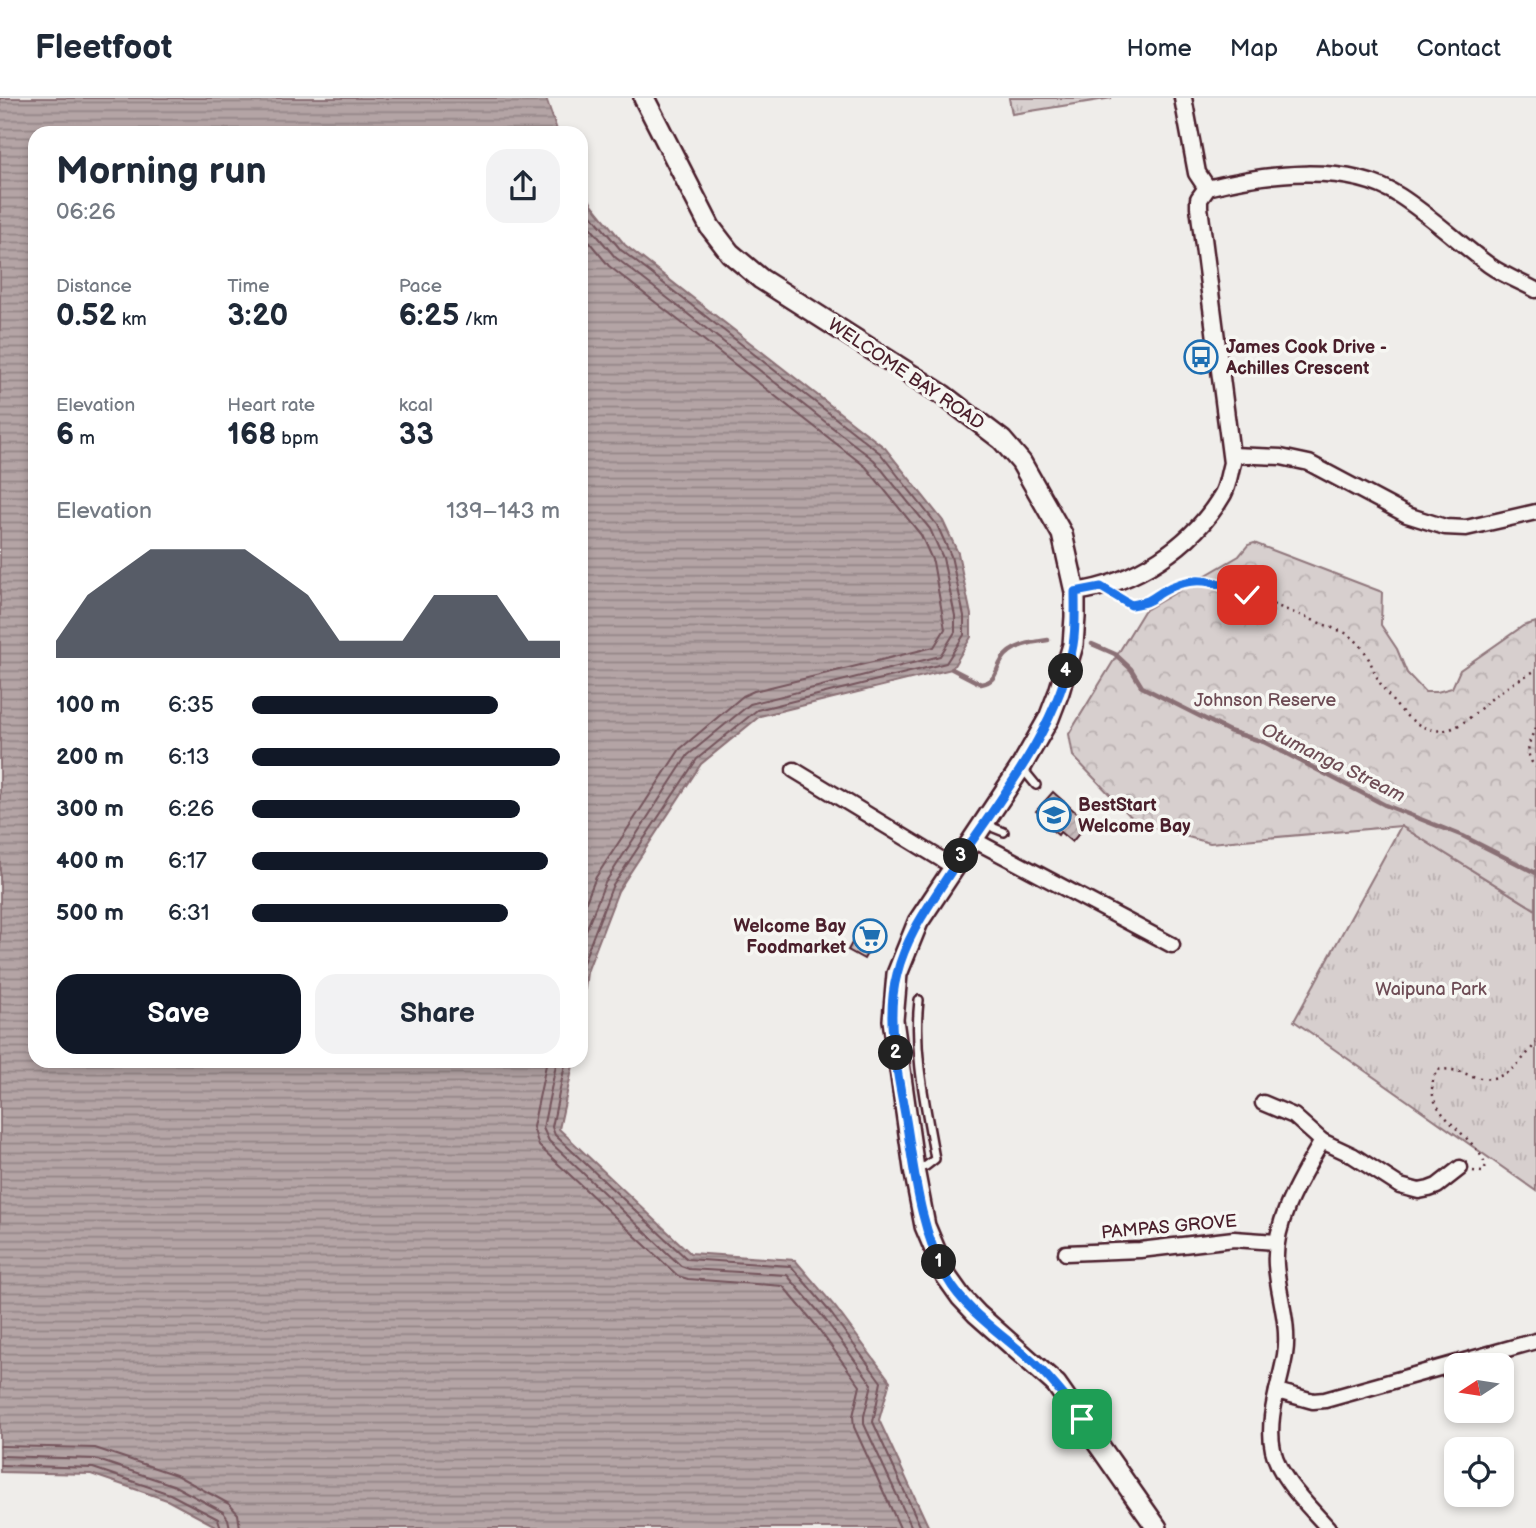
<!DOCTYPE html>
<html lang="en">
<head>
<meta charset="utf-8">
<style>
  body { margin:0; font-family:"Balsamiq Sans",sans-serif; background:#f2f2f3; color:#1f2937; height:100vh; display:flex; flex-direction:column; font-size:26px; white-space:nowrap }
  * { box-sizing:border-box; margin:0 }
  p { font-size:23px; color:#747a83 }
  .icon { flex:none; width:38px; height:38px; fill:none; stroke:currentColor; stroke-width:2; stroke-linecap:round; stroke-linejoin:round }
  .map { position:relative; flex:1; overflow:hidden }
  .sheet { position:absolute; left:28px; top:28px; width:560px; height:942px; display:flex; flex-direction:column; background:#fff; border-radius:21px; box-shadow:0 4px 10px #0003 }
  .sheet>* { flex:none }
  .needle { width:46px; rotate:258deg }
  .fabs { position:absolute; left:1444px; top:1255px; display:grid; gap:14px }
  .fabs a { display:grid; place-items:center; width:70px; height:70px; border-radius:14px; background:#fff; box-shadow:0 4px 10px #0003; font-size:35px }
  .pin { position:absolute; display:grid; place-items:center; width:60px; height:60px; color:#fff; margin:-30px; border-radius:14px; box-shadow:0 4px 10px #0006 }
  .km { position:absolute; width:35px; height:35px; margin:-18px; border-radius:50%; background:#222; color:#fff; font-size:19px; line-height:35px; text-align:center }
  .round { display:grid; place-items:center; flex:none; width:74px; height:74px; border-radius:21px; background:#f2f2f3 }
  .head { display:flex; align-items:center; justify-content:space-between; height:119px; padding:0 28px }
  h1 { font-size:38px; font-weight:700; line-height:52px }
  .figures { display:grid; grid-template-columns:repeat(3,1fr); gap:10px; height:119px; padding:7px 28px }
  .figures div { display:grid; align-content:center }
  .figures b { font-size:30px; font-weight:700 }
  .figures small { font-size:19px; font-weight:400 }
  .figures p { font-size:19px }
  .chart { height:196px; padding:14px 28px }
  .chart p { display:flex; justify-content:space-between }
  .chart svg { width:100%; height:126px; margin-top:7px; fill:#111827; opacity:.7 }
  .cta { display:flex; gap:14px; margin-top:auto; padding:14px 28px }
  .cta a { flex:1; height:80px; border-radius:21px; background:#111827; color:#fff; font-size:28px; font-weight:700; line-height:80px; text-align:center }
  .cta a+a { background:#f2f2f3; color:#1f2937 }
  ul { padding:0 28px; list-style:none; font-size:23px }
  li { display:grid; grid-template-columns:112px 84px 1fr; align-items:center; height:52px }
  li i { height:18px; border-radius:9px; background:#111827 }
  header { display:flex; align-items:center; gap:42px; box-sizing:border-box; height:98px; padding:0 35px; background:#fff; border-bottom:2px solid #e0e1e3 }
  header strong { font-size:33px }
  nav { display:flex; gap:38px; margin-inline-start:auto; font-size:24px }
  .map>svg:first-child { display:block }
  .grass { fill:url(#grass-tufts); stroke:#90777c; stroke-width:2 }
  .forest { fill:url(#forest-crowns); stroke:#90777c; stroke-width:2 }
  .water { fill:url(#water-rules); stroke:#8a6f74; stroke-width:2 }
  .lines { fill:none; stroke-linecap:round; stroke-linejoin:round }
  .shore { stroke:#74545c; stroke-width:2 }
  .stream { stroke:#8a6f74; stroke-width:4.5 }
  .building { fill:url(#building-hatch); stroke:#4a1f2b; stroke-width:2 }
  .service-casing { stroke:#4a1f2b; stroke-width:12 }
  .minor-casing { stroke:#4a1f2b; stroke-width:19 }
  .tertiary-casing { stroke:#4a1f2b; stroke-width:21 }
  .secondary-casing { stroke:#4a1f2b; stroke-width:24 }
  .path { stroke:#4a1f2b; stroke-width:2.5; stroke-dasharray:2 5; stroke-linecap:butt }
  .service { stroke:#f6f6f2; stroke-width:7 }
  .minor { stroke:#f6f6f2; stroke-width:14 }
  .tertiary { stroke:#f6f6f2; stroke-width:16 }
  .secondary { stroke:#f6f6f2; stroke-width:19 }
  .route-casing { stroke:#fff; stroke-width:14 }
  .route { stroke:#1a73e8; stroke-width:9 }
  .labels { text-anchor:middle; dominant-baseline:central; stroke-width:7; stroke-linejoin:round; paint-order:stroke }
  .poi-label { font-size:18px; font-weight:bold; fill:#4a1f2b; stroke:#f6f6f2; text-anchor:start }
  .street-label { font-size:18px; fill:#4a1f2b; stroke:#f6f6f2 }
  .park-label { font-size:18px; fill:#6d4b54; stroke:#f6f6f2 }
  .water-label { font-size:19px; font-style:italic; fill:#6f4e56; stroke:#f6f6f2 }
</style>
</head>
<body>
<header>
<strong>Fleetfoot</strong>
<nav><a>Home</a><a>Map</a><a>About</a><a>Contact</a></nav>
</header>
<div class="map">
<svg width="1536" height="1430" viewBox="0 0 1536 1430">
  <defs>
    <pattern id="grass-tufts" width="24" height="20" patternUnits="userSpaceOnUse" patternTransform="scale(1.75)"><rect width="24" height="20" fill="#d7cfce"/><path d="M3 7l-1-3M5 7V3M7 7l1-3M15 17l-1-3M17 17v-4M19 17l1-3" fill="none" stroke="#bab1b1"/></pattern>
    <pattern id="forest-crowns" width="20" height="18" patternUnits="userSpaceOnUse" patternTransform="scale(1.75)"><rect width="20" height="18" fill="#d7cfce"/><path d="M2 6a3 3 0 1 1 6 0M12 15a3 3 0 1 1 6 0" fill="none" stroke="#bab1b1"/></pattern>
    <pattern id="water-rules" width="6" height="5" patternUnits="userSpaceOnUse" patternTransform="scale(1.75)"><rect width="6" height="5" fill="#b4a4a5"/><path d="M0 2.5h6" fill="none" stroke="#948587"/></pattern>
    <pattern id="building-hatch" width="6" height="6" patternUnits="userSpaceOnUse" patternTransform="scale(1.75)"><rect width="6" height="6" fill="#c6babb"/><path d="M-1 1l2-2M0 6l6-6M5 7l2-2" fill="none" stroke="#ac9fa1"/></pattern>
  </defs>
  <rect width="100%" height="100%" fill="#efedea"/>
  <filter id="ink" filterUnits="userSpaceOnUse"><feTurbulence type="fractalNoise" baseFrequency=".0143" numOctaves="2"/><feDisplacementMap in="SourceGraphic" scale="14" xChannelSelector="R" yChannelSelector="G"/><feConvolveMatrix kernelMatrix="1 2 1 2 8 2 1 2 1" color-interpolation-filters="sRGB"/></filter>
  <g filter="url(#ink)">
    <g class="grass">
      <polygon points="1009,0 1112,0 1012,16"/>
      <polygon points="1401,728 1536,812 1536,1093 1294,923"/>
    </g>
    <polygon class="forest" points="1254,445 1382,494 1381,527 1397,551 1407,575 1425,594 1437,594 1452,590 1460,572 1523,528 1536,524 1536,812 1401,728 1210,745 1137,725 1073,658 1069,636 1144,513 1239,458 1248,447"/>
    <g class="water">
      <polygon points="0,0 546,0 558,35 35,35 35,962 574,963 559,1031 690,1155 795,1162 836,1210 890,1283 879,1322 929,1430 219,1430 167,1402 91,1376 0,1374"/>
      <polygon points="581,84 591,105 625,147 885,350 943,423 958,455 971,517 971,539 952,571 760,618 701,666 618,793 587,874 581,924"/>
    </g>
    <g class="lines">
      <g class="shore">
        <polyline points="581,101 585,109 621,152 880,355 937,427 951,458 964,518 964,537 946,565 757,612 697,661 612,789 581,870"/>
        <polyline points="581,118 615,159 874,362 930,431 943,460 955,518 955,534 940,558 750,606 688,657 605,785 581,845"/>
        <polyline points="581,134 609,168 866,369 921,437 933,464 945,531 934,549 754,593 743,598 680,651 596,779 581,816"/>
        <polyline points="547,962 533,1029 539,1048 678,1178 688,1181 783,1188 815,1226 860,1288 853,1318 854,1329 900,1430"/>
        <polyline points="557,962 543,1030 549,1043 681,1168 689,1171 787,1177 824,1220 872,1286 864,1318 864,1326 912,1430"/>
        <polyline points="566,962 552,1029 555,1037 687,1161 791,1168 830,1214 881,1284 873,1324 921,1430"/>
        <polyline points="0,1348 95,1350 176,1377 229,1406 238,1416 240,1430"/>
        <polyline points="0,1358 95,1361 173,1387 223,1414 228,1421 230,1430"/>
        <polyline points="0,1367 93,1370 170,1396 218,1421 221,1430"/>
      </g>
      <g class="stream">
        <polyline points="1092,546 1115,556 1131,571 1142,589 1229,633 1264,644 1385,707 1463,738 1536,775"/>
        <path d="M952 571 981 586C997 583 995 573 1002 562 1011 547 1033 544 1048 542"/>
      </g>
    </g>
    <g class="building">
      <polygon points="1053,694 1088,725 1072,744 1060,734 1058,737 1041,723 1044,719 1036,713"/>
      <polygon points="863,825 879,835 864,861 848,852"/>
    </g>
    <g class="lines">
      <defs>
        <g id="service">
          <polyline points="1022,670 1036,687"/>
          <polyline points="987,723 994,730 1004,734"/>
          <path d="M914 1071 926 1068 935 1061C926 1009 913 955 919 902"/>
        </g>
        <g id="minor">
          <path d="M1207 90C1265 75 1347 64 1400 98 1431 118 1459 145 1489 167 1503 177 1521 184 1536 192"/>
          <polyline points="1232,357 1281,359 1309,365 1407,417 1445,429 1466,430 1536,414"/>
          <polyline points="794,672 954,769"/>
          <polyline points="972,741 1172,847"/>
          <polyline points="1263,1005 1294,1018 1322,1043 1352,1057 1400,1088 1419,1093 1429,1091 1437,1088 1460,1070"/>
          <path d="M1322 1043C1301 1080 1273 1123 1276 1167 1278 1197 1290 1226 1285 1257 1280 1288 1266 1319 1273 1352 1280 1382 1308 1407 1328 1430"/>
          <polyline points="1066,1155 1140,1152 1234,1141 1276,1144"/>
          <polyline points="1277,1293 1313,1303 1325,1302 1536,1243"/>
        </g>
        <path id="tertiary" d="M1075 494C1134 486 1193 448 1223 396 1228 387 1229 375 1232 365L1199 109V101L1207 90 1197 75 1183 0"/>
        <polyline id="secondary" points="644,0 710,129 730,155 761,181 943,297 1002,342 1021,364 1062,436 1075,494 1075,519 1073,547 1059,594 1049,620 1021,669 918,824 897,876 893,922 914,1071 925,1128 946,1178 961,1199 977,1216 1056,1286 1157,1430"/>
      </defs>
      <use href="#service" class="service-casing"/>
      <use href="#minor" class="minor-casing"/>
      <use href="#tertiary" class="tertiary-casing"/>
      <use href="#secondary" class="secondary-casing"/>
      <g class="path">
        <path d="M1117 499 1131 507 1149 504 1161 494 1188 483 1221 486 1348 536C1373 555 1369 571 1386 594 1400 615 1428 644 1457 628 1471 621 1482 608 1495 598 1507 588 1522 580 1536 572"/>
        <path d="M1536 630C1528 643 1524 658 1536 669"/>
        <path d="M1473 1073 1482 1074 1486 1068C1474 1033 1415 1014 1437 972 1457 969 1463 977 1481 980 1506 984 1522 962 1536 945"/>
      </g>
      <use href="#service" class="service"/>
      <use href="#minor" class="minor"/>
      <use href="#tertiary" class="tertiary"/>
      <use href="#secondary" class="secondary"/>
    </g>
  </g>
  <g class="lines" filter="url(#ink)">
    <defs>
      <path id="route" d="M1082 1321C1067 1301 1052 1282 1034 1265 1005 1238 967 1215 947 1180 921 1134 915 1079 907 1028 899 979 884 924 897 876 906 839 928 809 948 778 994 709 1059 631 1073 547 1076 530 1075 511 1075 494L1101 489 1131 507C1149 504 1148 503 1162 494 1193 475 1215 483 1247 497"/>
    </defs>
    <use href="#route" class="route-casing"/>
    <use href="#route" class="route"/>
  </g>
  <defs>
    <symbol id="bus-ring" viewBox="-11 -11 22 22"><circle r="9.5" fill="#f6f6f2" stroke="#1f6fb2" stroke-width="1.5"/><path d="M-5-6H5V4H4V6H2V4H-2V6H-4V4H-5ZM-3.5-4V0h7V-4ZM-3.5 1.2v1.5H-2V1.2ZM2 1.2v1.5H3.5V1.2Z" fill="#1f6fb2"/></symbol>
    <symbol id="school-ring" viewBox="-11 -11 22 22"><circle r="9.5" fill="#f6f6f2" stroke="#1f6fb2" stroke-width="1.5"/><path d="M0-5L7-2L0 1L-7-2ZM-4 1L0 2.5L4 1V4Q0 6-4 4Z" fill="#1f6fb2"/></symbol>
    <symbol id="supermarket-ring" viewBox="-11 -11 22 22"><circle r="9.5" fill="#f6f6f2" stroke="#1f6fb2" stroke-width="1.5"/><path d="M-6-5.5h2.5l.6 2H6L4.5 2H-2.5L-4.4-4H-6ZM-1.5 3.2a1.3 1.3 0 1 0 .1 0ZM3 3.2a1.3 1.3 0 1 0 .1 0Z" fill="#1f6fb2"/></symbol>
  </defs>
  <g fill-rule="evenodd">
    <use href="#bus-ring" x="1182" y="240" width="38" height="38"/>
    <use href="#school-ring" x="1035" y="698" width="38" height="38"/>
    <use href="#supermarket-ring" x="851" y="819" width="38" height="38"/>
  </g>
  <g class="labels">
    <g class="poi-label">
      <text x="1226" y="249">James Cook Drive -<tspan x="1226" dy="21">Achilles Crescent</tspan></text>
      <text x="1078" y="707">BestStart<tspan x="1078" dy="21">Welcome Bay</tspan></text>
      <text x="846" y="828" text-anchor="end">Welcome Bay<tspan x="846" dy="21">Foodmarket</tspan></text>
    </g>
    <g class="street-label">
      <text transform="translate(906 276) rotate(34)">WELCOME BAY ROAD</text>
      <text transform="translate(1169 1129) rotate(-5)">PAMPAS GROVE</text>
    </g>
    <g class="park-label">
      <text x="1265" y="602">Johnson Reserve</text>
      <text x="1431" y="891">Waipuna Park</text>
    </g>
    <g class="water-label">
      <text transform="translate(1333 665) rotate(26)">Otumanga Stream</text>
    </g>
  </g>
</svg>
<div class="fabs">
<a><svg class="needle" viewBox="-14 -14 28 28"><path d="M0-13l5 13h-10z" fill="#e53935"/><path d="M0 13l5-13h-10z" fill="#747a83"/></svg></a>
<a><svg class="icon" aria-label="locate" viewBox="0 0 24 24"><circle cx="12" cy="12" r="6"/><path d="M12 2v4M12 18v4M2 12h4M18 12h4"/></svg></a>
</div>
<div class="pin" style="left:1082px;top:1321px;background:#1e9e55"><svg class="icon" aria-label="arrive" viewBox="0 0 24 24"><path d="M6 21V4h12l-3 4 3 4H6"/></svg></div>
<div class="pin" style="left:1247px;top:497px;background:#d93025"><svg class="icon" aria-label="check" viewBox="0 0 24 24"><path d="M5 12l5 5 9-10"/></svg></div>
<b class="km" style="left:939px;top:1164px">1</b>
<b class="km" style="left:896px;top:955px">2</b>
<b class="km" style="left:961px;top:758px">3</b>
<b class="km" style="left:1066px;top:573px">4</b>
<section class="sheet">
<div class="head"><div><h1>Morning run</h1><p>06:26</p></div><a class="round"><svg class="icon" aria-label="share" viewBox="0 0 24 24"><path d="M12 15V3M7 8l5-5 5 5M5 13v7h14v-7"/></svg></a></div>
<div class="figures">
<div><p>Distance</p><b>0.52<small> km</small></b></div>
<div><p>Time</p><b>3:20</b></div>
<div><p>Pace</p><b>6:25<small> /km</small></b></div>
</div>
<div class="figures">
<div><p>Elevation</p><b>6<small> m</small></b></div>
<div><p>Heart rate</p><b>168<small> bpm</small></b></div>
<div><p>kcal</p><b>33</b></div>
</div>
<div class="chart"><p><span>Elevation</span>139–143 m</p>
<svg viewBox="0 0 160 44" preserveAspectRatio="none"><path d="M0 44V38L10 22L20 14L30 6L40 6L50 6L60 6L70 14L80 22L90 38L100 38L110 38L120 22L130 22L140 22L150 38L160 38V44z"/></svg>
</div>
<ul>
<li><b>100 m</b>6:35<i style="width:80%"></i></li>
<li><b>200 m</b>6:13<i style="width:100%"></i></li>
<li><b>300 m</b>6:26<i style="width:87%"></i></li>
<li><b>400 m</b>6:17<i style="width:96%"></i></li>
<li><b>500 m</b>6:31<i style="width:83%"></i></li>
</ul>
<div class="cta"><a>Save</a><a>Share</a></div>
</section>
</div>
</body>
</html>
